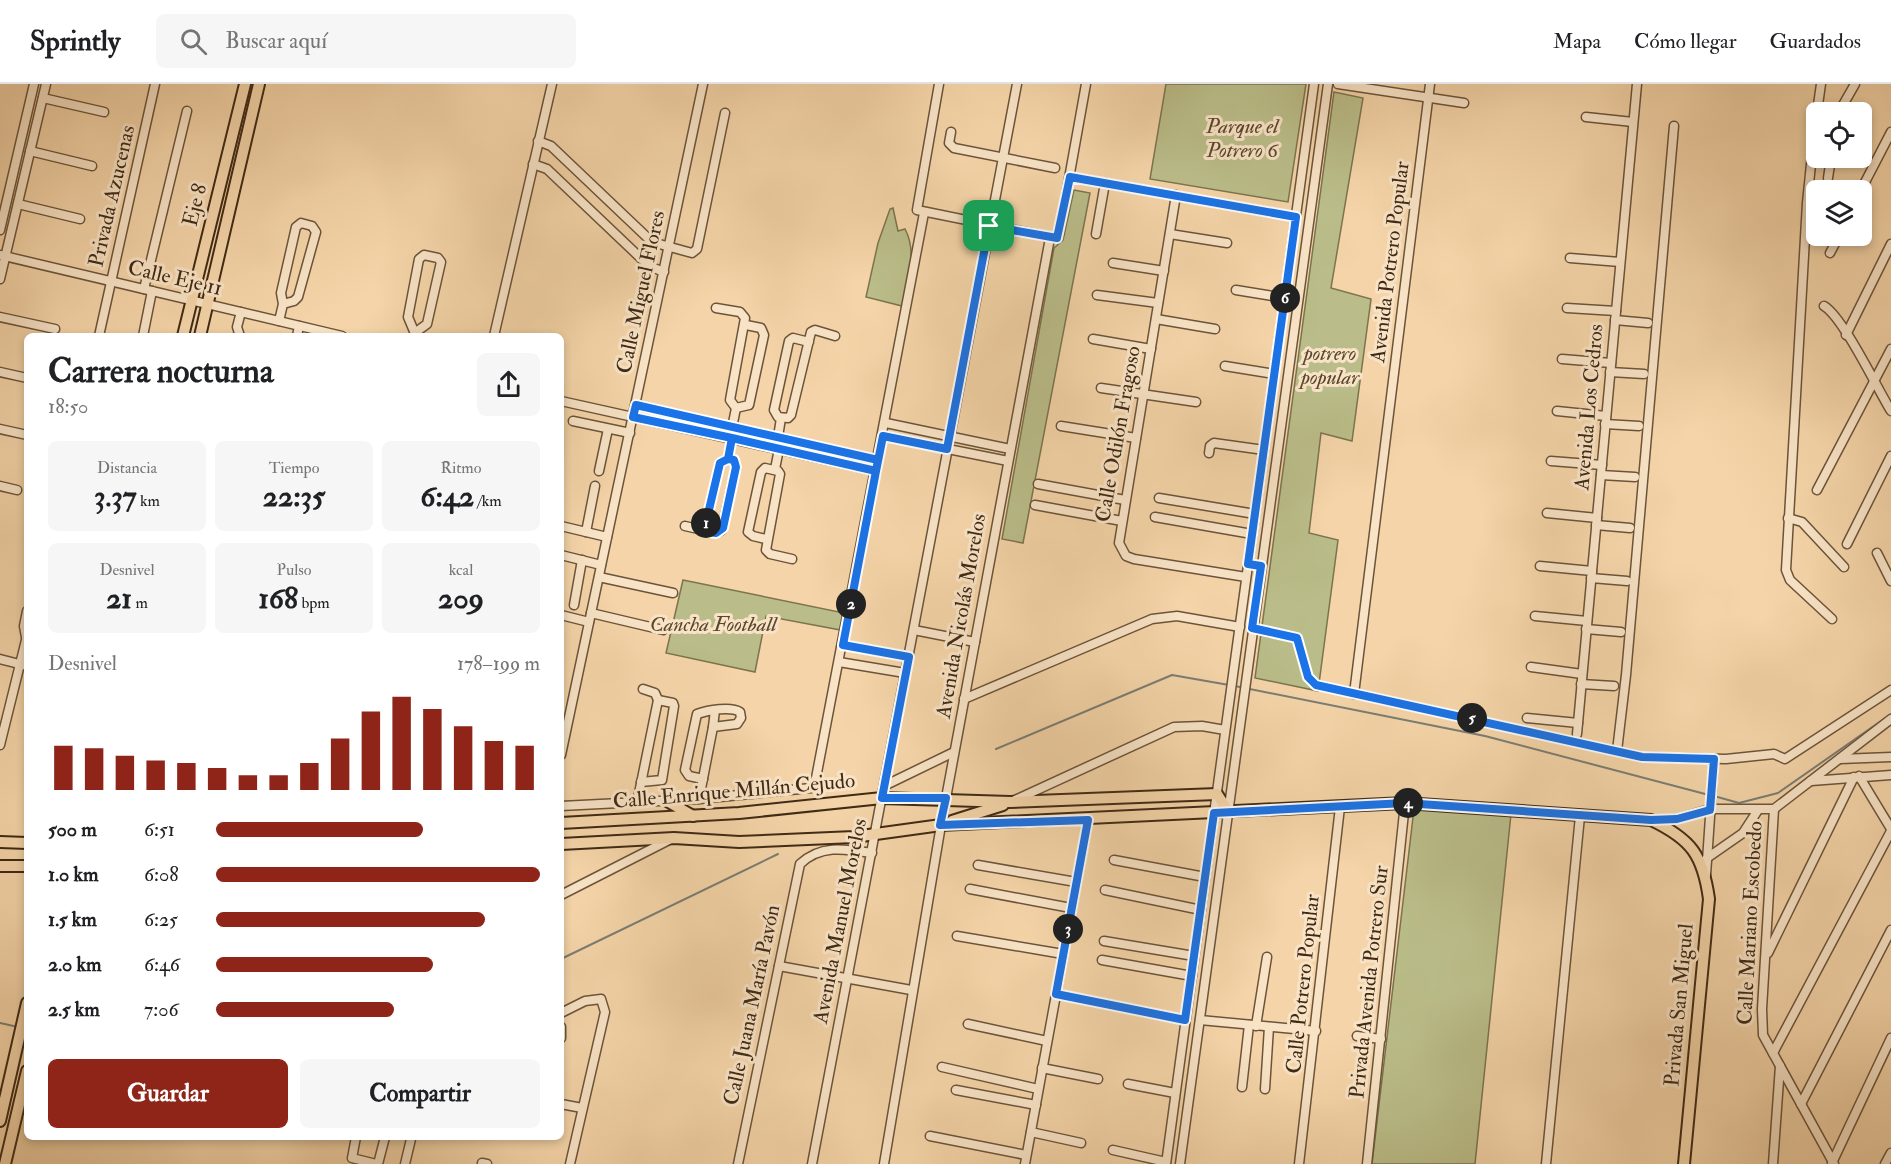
<!DOCTYPE html>
<html lang="es">
<head>
<meta charset="utf-8">
<style>
  body { margin:0; font-family:"IM FELL Double Pica",serif; background:#f6f6f6; color:#202124; height:100vh; display:flex; flex-direction:column; font-size:22px; white-space:nowrap }
  * { box-sizing:border-box; margin:0 }
  p { font-size:20px; color:#757577 }
  .icon { flex:none; width:33px; height:33px; fill:none; stroke:currentColor; stroke-width:2; stroke-linecap:round; stroke-linejoin:round }
  .map { position:relative; flex:1; overflow:hidden }
  .drawer { position:absolute; left:24px; top:249px; width:540px; height:807px; display:flex; flex-direction:column; background:#fff; border-radius:9px; box-shadow:0 3px 9px #0003 }
  .drawer>* { flex:none }
  .fabs { position:absolute; left:1806px; top:18px; display:grid; gap:12px }
  .fabs a { display:grid; place-items:center; width:66px; height:66px; border-radius:9px; background:#fff; box-shadow:0 3px 9px #0003; font-size:30px }
  .pin { position:absolute; display:grid; place-items:center; width:51px; height:51px; color:#fff; margin:-26px; border-radius:12px; box-shadow:0 3px 9px #0006 }
  .km { position:absolute; width:30px; height:30px; margin:-15px; border-radius:50%; background:#222; color:#fff; font-size:16px; line-height:30px; text-align:center }
  .round { display:grid; place-items:center; flex:none; width:63px; height:63px; border-radius:9px; background:#f6f6f6 }
  .head { display:flex; align-items:center; justify-content:space-between; height:102px; padding:0 24px }
  h1 { font-size:33px; font-weight:700; line-height:45px }
  .stats { display:grid; grid-template-columns:repeat(3,1fr); gap:9px; height:102px; padding:6px 24px }
  .stats div { display:grid; align-content:center; border-radius:9px; background:#f6f6f6; text-align:center }
  .stats b { font-size:30px; font-weight:700 }
  .stats small { font-size:16px; font-weight:400 }
  .stats p { font-size:16px }
  .chart { height:168px; padding:12px 24px }
  .chart p { display:flex; justify-content:space-between }
  .chart svg { width:100%; height:108px; margin-top:6px; stroke:#8f2418; stroke-width:6 }
  .action { display:flex; gap:12px; margin-top:auto; padding:12px 24px }
  .action a { flex:1; height:69px; border-radius:9px; background:#8f2418; color:#fff; font-size:24px; font-weight:700; line-height:69px; text-align:center }
  .action a+a { background:#f6f6f6; color:#202124 }
  ul { padding:0 24px; list-style:none; font-size:20px }
  li { display:grid; grid-template-columns:96px 72px 1fr; align-items:center; height:45px }
  li i { height:15px; border-radius:8px; background:#8f2418 }
  header { display:flex; align-items:center; gap:36px; box-sizing:border-box; height:84px; padding:0 30px; background:#fff; border-bottom:2px solid #e0e0e0 }
  header strong { font-size:28px }
  nav { display:flex; gap:33px; margin-inline-start:auto; font-size:21px }
  .search { width:420px; height:54px; background:#f6f6f6; display:flex; align-items:center; gap:15px; box-sizing:border-box; padding:0 21px; border-radius:9px; color:#757577; font-size:22px }
  .map>svg:first-child { display:block }
  .green { fill:#babd89; stroke:#7c744f; stroke-width:1.5 }
  .lines { fill:none; stroke-linecap:round; stroke-linejoin:round }
  .stream { stroke:#7a7d74; stroke-width:2 }
  .minor-casing { stroke:#6c543a; stroke-width:11 }
  .major-casing { stroke:#3f2a15; stroke-width:14 }
  .minor { stroke:#f8e3c6; stroke-width:8 }
  .major { stroke:#f4d4a8; stroke-width:10 }
  .route-casing { stroke:#fff; stroke-width:12 }
  .route { stroke:#1a73e8; stroke-width:8 }
  .labels { text-anchor:middle; dominant-baseline:central; stroke-width:6; stroke-linejoin:round; paint-order:stroke }
  .park-label { font-size:21px; font-style:italic; fill:#58472c; stroke:#f8e3c6 }
  .street-label { font-size:21px; fill:#3f2a15; stroke:#f8e3c6 }
</style>
</head>
<body>
<header>
<strong>Sprintly</strong>
<div class="search"><svg class="icon" aria-label="search" viewBox="0 0 24 24"><circle cx="10" cy="10" r="6"/><path d="M15 15l6 6"/></svg>Buscar aquí</div>
<nav><a>Mapa</a><a>Cómo llegar</a><a>Guardados</a></nav>
</header>
<div class="map">
<svg width="1891" height="1080" viewBox="0 0 1891 1080">
  <rect width="100%" height="100%" fill="#f4d4a8"/>
  <filter id="stains"><feTurbulence type="fractalNoise" baseFrequency=".00333" numOctaves="4"/><feColorMatrix values="0 0 0 0 .2 0 0 0 0 .09 0 0 0 0 .02 0 0 0 .5 -.17"/></filter>
  <radialGradient id="worn" r=".72"><stop offset=".6" stop-color="#630" stop-opacity="0"/><stop offset="1" stop-color="#630" stop-opacity=".3"/></radialGradient>
  <g class="green">
    <polygon points="1166,0 1306,0 1288,118 1150,95"/>
    <polygon points="1334,8 1363,14 1331,204 1371,215 1352,357 1321,349 1309,449 1338,456 1318,607 1255,594"/>
    <polygon points="1074,106 1090,109 1023,459 1002,455 1054,164 1063,156"/>
    <path d="M893 124 898 147 905 145C918 169 907 197 902 222L866 213 878 159 890 125Z"/>
    <polygon points="683,496 849,530 846,547 766,532 755,588 666,569"/>
    <polygon points="1414,725 1511,730 1475,1080 1372,1080"/>
  </g>
  <g class="lines">
    <g class="stream">
      <polyline points="1235,602 1485,652 1709,711"/>
      <polyline points="996,665 1172,591 1229,601"/>
      <polyline points="1714,712 1739,719 1778,709 1891,630"/>
      <polyline points="561,875 778,770"/>
      <polyline points="0,939 18,943"/>
    </g>
    <defs>
      <g id="minor">
        <polyline points="939,0 917,126 1055,154 1059,150 1086,0"/>
        <polyline points="1338,0 1464,19"/>
        <polyline points="43,14 104,28"/>
        <polyline points="1817,28 1821,0"/>
        <polyline points="1839,28 1855,0"/>
        <polyline points="1816,32 1807,119 1786,486 1790,496 1832,535"/>
        <polyline points="1586,33 1633,38"/>
        <polyline points="951,48 949,59 954,64 1055,84"/>
        <polyline points="538,57 551,62 652,158 692,169 697,165 725,29"/>
        <polyline points="30,67 92,82"/>
        <polyline points="533,80 547,85 649,182 664,188"/>
        <polyline points="1070,93 1296,133"/>
        <polyline points="1828,94 1831,74"/>
        <polyline points="1861,106 1891,48"/>
        <polyline points="1176,111 1119,459 1126,472 1134,475 1246,493"/>
        <polyline points="18,120 80,135"/>
        <polyline points="0,146 34,0"/>
        <polyline points="1096,150 1105,99"/>
        <polyline points="1170,150 1227,159"/>
        <polyline points="1830,169 1839,152"/>
        <polyline points="0,171 342,252"/>
        <polyline points="1570,174 1620,178"/>
        <polyline points="1113,179 1164,187"/>
        <polyline points="0,195 46,0"/>
        <polyline points="144,205 187,27"/>
        <polyline points="1236,206 1285,214"/>
        <polyline points="1097,211 1158,219"/>
        <path d="M1824 222C1843 233 1877 304 1891 327"/>
        <polyline points="716,224 740,228 745,234 730,316 736,324 732,344"/>
        <polyline points="1567,224 1616,227"/>
        <polyline points="0,233 55,245"/>
        <polyline points="1156,235 1215,245"/>
        <polyline points="1615,236 1648,239"/>
        <polyline points="279,237 283,220 281,209 296,143 301,139 312,142 316,148 298,213 294,217 283,220"/>
        <polyline points="416,248 427,240 441,178 438,174 424,171 419,175 408,233 416,252"/>
        <polyline points="1846,251 1891,160"/>
        <polyline points="99,252 155,0"/>
        <polyline points="143,252 152,207"/>
        <polyline points="240,252 237,243 241,228"/>
        <polyline points="297,252 299,242"/>
        <polyline points="494,252 552,0"/>
        <polyline points="1093,255 1151,265"/>
        <polyline points="809,258 793,254 789,257 774,326 778,333 788,334 791,331 811,248 815,246 835,252"/>
        <polyline points="1562,275 1611,279"/>
        <polyline points="1225,282 1274,290"/>
        <polyline points="0,288 27,294"/>
        <polyline points="1610,288 1644,290"/>
        <polyline points="1101,304 1196,318"/>
        <polyline points="561,317 876,387"/>
        <polyline points="636,321 878,376"/>
        <polyline points="736,324 749,321 764,251 761,244 746,241"/>
        <polyline points="1557,327 1606,332"/>
        <polyline points="573,337 630,349"/>
        <polyline points="886,339 1010,365"/>
        <polyline points="1605,340 1639,342"/>
        <polyline points="1061,342 1136,354"/>
        <polyline points="0,345 27,351"/>
        <polyline points="883,352 1008,377"/>
        <polyline points="778,353 781,334"/>
        <polyline points="1209,369 1210,362 1214,359 1264,366"/>
        <polyline points="1551,377 1602,381"/>
        <polyline points="775,385 779,365"/>
        <polyline points="599,387 608,345"/>
        <polyline points="1601,391 1635,393"/>
        <polyline points="1038,400 1125,416"/>
        <polyline points="0,402 17,406"/>
        <polyline points="1817,406 1891,265"/>
        <polyline points="1159,414 1255,430"/>
        <polyline points="1035,421 1122,437"/>
        <polyline points="1547,429 1597,434"/>
        <polyline points="1155,433 1252,450"/>
        <polyline points="1788,434 1802,438 1844,483"/>
        <polyline points="1596,441 1630,444"/>
        <polyline points="561,442 607,453"/>
        <polyline points="685,442 716,449 722,446 736,383 734,377 728,375"/>
        <polyline points="704,447 720,379 728,375 732,354"/>
        <polyline points="586,448 595,402"/>
        <polyline points="766,455 753,452 748,448 761,388 765,384 778,387 780,390 766,466 770,470 792,475"/>
        <polyline points="1847,460 1891,372"/>
        <polyline points="1877,469 1891,497"/>
        <polyline points="561,471 601,481"/>
        <polyline points="1540,482 1592,487"/>
        <polyline points="599,493 673,509"/>
        <polyline points="1591,494 1627,497"/>
        <polyline points="574,521 582,476"/>
        <polyline points="591,529 663,546"/>
        <polyline points="561,531 589,538"/>
        <polyline points="1535,532 1587,537"/>
        <polyline points="1252,544 1297,554 1308,593 1316,601 1642,673 1726,675 1774,670 1785,675 1891,606"/>
        <polyline points="1586,545 1621,548"/>
        <polyline points="914,546 975,558"/>
        <polyline points="26,553 24,542 27,527"/>
        <polyline points="843,561 909,573"/>
        <polyline points="0,575 27,582"/>
        <polyline points="839,578 905,589"/>
        <polyline points="1531,583 1582,590"/>
        <polyline points="1581,600 1614,602"/>
        <polyline points="1354,610 1430,0"/>
        <polyline points="964,615 1152,535 1177,532 1240,543"/>
        <polyline points="1527,634 1578,639"/>
        <polyline points="1577,650 1637,0"/>
        <polyline points="0,661 27,552"/>
        <polyline points="1617,667 1626,591 1674,42"/>
        <polyline points="561,671 703,0"/>
        <polyline points="1840,675 1891,673"/>
        <polyline points="1859,692 1891,745"/>
        <path d="M703 695 689 692 685 686 697 630C708 626 731 622 740 628L741 634 737 640 713 643 715 626"/>
        <polyline points="1811,697 1891,691"/>
        <polyline points="641,698 662,696 674,622 673,619 658,616"/>
        <polyline points="884,702 954,668"/>
        <polyline points="699,715 713,643"/>
        <polyline points="1015,716 1174,643 1202,642 1225,646"/>
        <polyline points="637,719 658,616 655,609 643,605"/>
        <polyline points="561,722 699,715 811,704 816,694 924,129"/>
        <polyline points="1774,725 1762,925 1763,951 1834,1080"/>
        <polyline points="1651,736 1677,735 1710,725 1774,725 1891,635"/>
        <polyline points="1707,774 1743,749 1758,726"/>
        <polyline points="1114,776 1205,793"/>
        <polyline points="978,781 1076,798"/>
        <polyline points="1706,791 1714,675"/>
        <polyline points="970,805 1071,824"/>
        <polyline points="1105,806 1201,826"/>
        <polyline points="561,811 671,755"/>
        <polyline points="957,852 1063,870"/>
        <polyline points="1104,857 1194,872"/>
        <polyline points="1768,869 1854,693"/>
        <polyline points="1102,876 1192,892"/>
        <polyline points="779,882 911,906"/>
        <polyline points="1056,910 1185,936"/>
        <polyline points="561,929 585,917 601,915 605,928 570,1080"/>
        <polyline points="1200,936 1316,947"/>
        <polyline points="968,940 1047,957"/>
        <polyline points="1256,942 1267,873"/>
        <polyline points="561,943 561,954"/>
        <polyline points="1357,952 1381,955"/>
        <polyline points="1773,969 1891,747"/>
        <polyline points="942,983 1038,1005"/>
        <polyline points="1042,984 1098,995"/>
        <polyline points="1128,1000 1175,1009"/>
        <polyline points="1242,1003 1249,941"/>
        <polyline points="1265,1005 1269,943"/>
        <polyline points="956,1006 1036,1021"/>
        <polyline points="561,1020 582,1024"/>
        <polyline points="1801,1020 1891,846"/>
        <polyline points="1031,1048 1081,1059"/>
        <polyline points="930,1052 1026,1071"/>
        <polyline points="356,1053 352,1074 376,1080"/>
        <polyline points="1113,1066 1166,1078"/>
        <polyline points="482,1079 487,1080"/>
        <polyline points="1832,1079 1891,954"/>
        <polyline points="378,1080 385,1053"/>
        <polyline points="405,1080 411,1055"/>
        <path d="M738 1080 800 780C821 760 846 765 872 769"/>
        <polyline points="812,1080 1017,0"/>
        <polyline points="884,1080 941,741 1050,154"/>
        <polyline points="1025,1080 1088,736"/>
        <polyline points="1166,1080 1314,0"/>
        <polyline points="1180,1080 1328,0"/>
        <polyline points="1299,1080 1340,723"/>
        <polyline points="1367,1080 1405,719"/>
        <polyline points="1546,1080 1580,732"/>
        <polyline points="1773,1080 1780,982"/>
        <polyline points="1885,1080 1891,1069"/>
      </g>
      <g id="major">
        <polyline points="183,252 245,0"/>
        <polyline points="200,252 259,0"/>
        <polyline points="667,717 693,732"/>
        <polyline points="952,737 1003,721"/>
        <polyline points="561,739 739,729 882,714 1010,718 1217,710 1228,727"/>
        <polyline points="0,758 27,759"/>
        <path d="M561 760 674 754 739 758 854 753 941 741 1405 719 1651 736C1691 755 1703 771 1709 815L1684 1080"/>
        <polyline points="0,782 27,782"/>
        <polyline points="0,1037 27,919"/>
        <polyline points="5,1080 27,987"/>
      </g>
    </defs>
    <use href="#minor" class="minor-casing"/>
    <use href="#major" class="major-casing"/>
    <use href="#minor" class="minor"/>
    <use href="#major" class="major"/>
  </g>
  <g class="lines">
    <defs>
      <polyline id="route" points="989,142 947,365 883,352 876,387 732,354 728,375 734,376 736,383 723,444 716,449 704,447 720,379 728,375 732,354 633,333 636,321 878,376 876,387 843,561 909,573 882,714 946,714 940,741 1088,736 1056,910 1185,936 1214,729 1405,719 1651,736 1677,735 1710,726 1714,675 1642,673 1316,601 1308,593 1297,554 1252,544 1261,482 1248,480 1296,133 1070,93 1057,154 989,142"/>
    </defs>
    <use href="#route" class="route-casing"/>
    <use href="#route" class="route"/>
  </g>
  <g class="labels">
    <g class="park-label">
      <text x="1242" y="42">Parque el<tspan x="1242" dy="24">Potrero 6</tspan></text>
      <text x="1330" y="269">potrero<tspan x="1330" dy="24">popular</tspan></text>
      <text x="713" y="540">Cancha Football</text>
    </g>
    <g class="street-label">
      <text transform="translate(112 112) rotate(-77)">Privada Azucenas</text>
      <text transform="translate(195 121) rotate(-76)">Eje 8</text>
      <text transform="translate(1390 178) rotate(-83)">Avenida Potrero Popular</text>
      <text transform="translate(175 194) rotate(13)">Calle Eje 11</text>
      <text transform="translate(641 208) rotate(-78)">Calle Miguel Flores</text>
      <text transform="translate(1589 323) rotate(-85)">Avenida Los Cedros</text>
      <text transform="translate(1118 350) rotate(-80)">Calle Odilón Fragoso</text>
      <text transform="translate(961 532) rotate(-80)">Avenida Nicolás Morelos</text>
      <text transform="translate(734 707) rotate(-5)">Calle Enrique Millán Cejudo</text>
      <text transform="translate(840 837) rotate(-79)">Avenida Manuel Morelos</text>
      <text transform="translate(1750 839) rotate(-87)">Calle Mariano Escobedo</text>
      <text transform="translate(1369 898) rotate(-84)">Privada Avenida Potrero Sur</text>
      <text transform="translate(1303 900) rotate(-84)">Calle Potrero Popular</text>
      <text transform="translate(752 921) rotate(-78)">Calle Juana María Pavón</text>
      <text transform="translate(1679 921) rotate(-85)">Privada San Miguel</text>
    </g>
  </g>
  <rect width="100%" height="100%" filter="url(#stains)"/>
  <rect width="100%" height="100%" fill="url(#worn)"/>
</svg>
<div class="fabs">
<a><svg class="icon" aria-label="locate" viewBox="0 0 24 24"><circle cx="12" cy="12" r="6"/><path d="M12 2v4M12 18v4M2 12h4M18 12h4"/></svg></a>
<a><svg class="icon" aria-label="layers" viewBox="0 0 24 24"><path d="M12 4l9 5-9 5-9-5zM3 14l9 5 9-5"/></svg></a>
</div>
<div class="pin" style="left:989px;top:142px;background:#1e9e55"><svg class="icon" aria-label="arrive" viewBox="0 0 24 24"><path d="M6 21V4h12l-3 4 3 4H6"/></svg></div>
<b class="km" style="left:706px;top:439px">1</b>
<b class="km" style="left:851px;top:520px">2</b>
<b class="km" style="left:1068px;top:845px">3</b>
<b class="km" style="left:1408px;top:719px">4</b>
<b class="km" style="left:1472px;top:634px">5</b>
<b class="km" style="left:1285px;top:214px">6</b>
<section class="drawer">
<div class="head"><div><h1>Carrera nocturna</h1><p>18:50</p></div><a class="round"><svg class="icon" aria-label="share" viewBox="0 0 24 24"><path d="M12 15V3M7 8l5-5 5 5M5 13v7h14v-7"/></svg></a></div>
<div class="stats">
<div><p>Distancia</p><b>3.37<small> km</small></b></div>
<div><p>Tiempo</p><b>22:35</b></div>
<div><p>Ritmo</p><b>6:42<small> /km</small></b></div>
</div>
<div class="stats">
<div><p>Desnivel</p><b>21<small> m</small></b></div>
<div><p>Pulso</p><b>168<small> bpm</small></b></div>
<div><p>kcal</p><b>209</b></div>
</div>
<div class="chart"><p><span>Desnivel</span>178–199 m</p>
<svg viewBox="0 0 160 44" preserveAspectRatio="none"><path d="M5 44V26M15 44V27M25 44V30M35 44V32M45 44V33M55 44V35M65 44V38M75 44V38M85 44V33M95 44V23M105 44V12M115 44V6M125 44V11M135 44V18M145 44V24M155 44V26"/></svg>
</div>
<ul>
<li><b>500 m</b>6:51<i style="width:64%"></i></li>
<li><b>1.0 km</b>6:08<i style="width:100%"></i></li>
<li><b>1.5 km</b>6:25<i style="width:83%"></i></li>
<li><b>2.0 km</b>6:46<i style="width:67%"></i></li>
<li><b>2.5 km</b>7:06<i style="width:55%"></i></li>
</ul>
<div class="action"><a>Guardar</a><a>Compartir</a></div>
</section>
</div>
</body>
</html>
